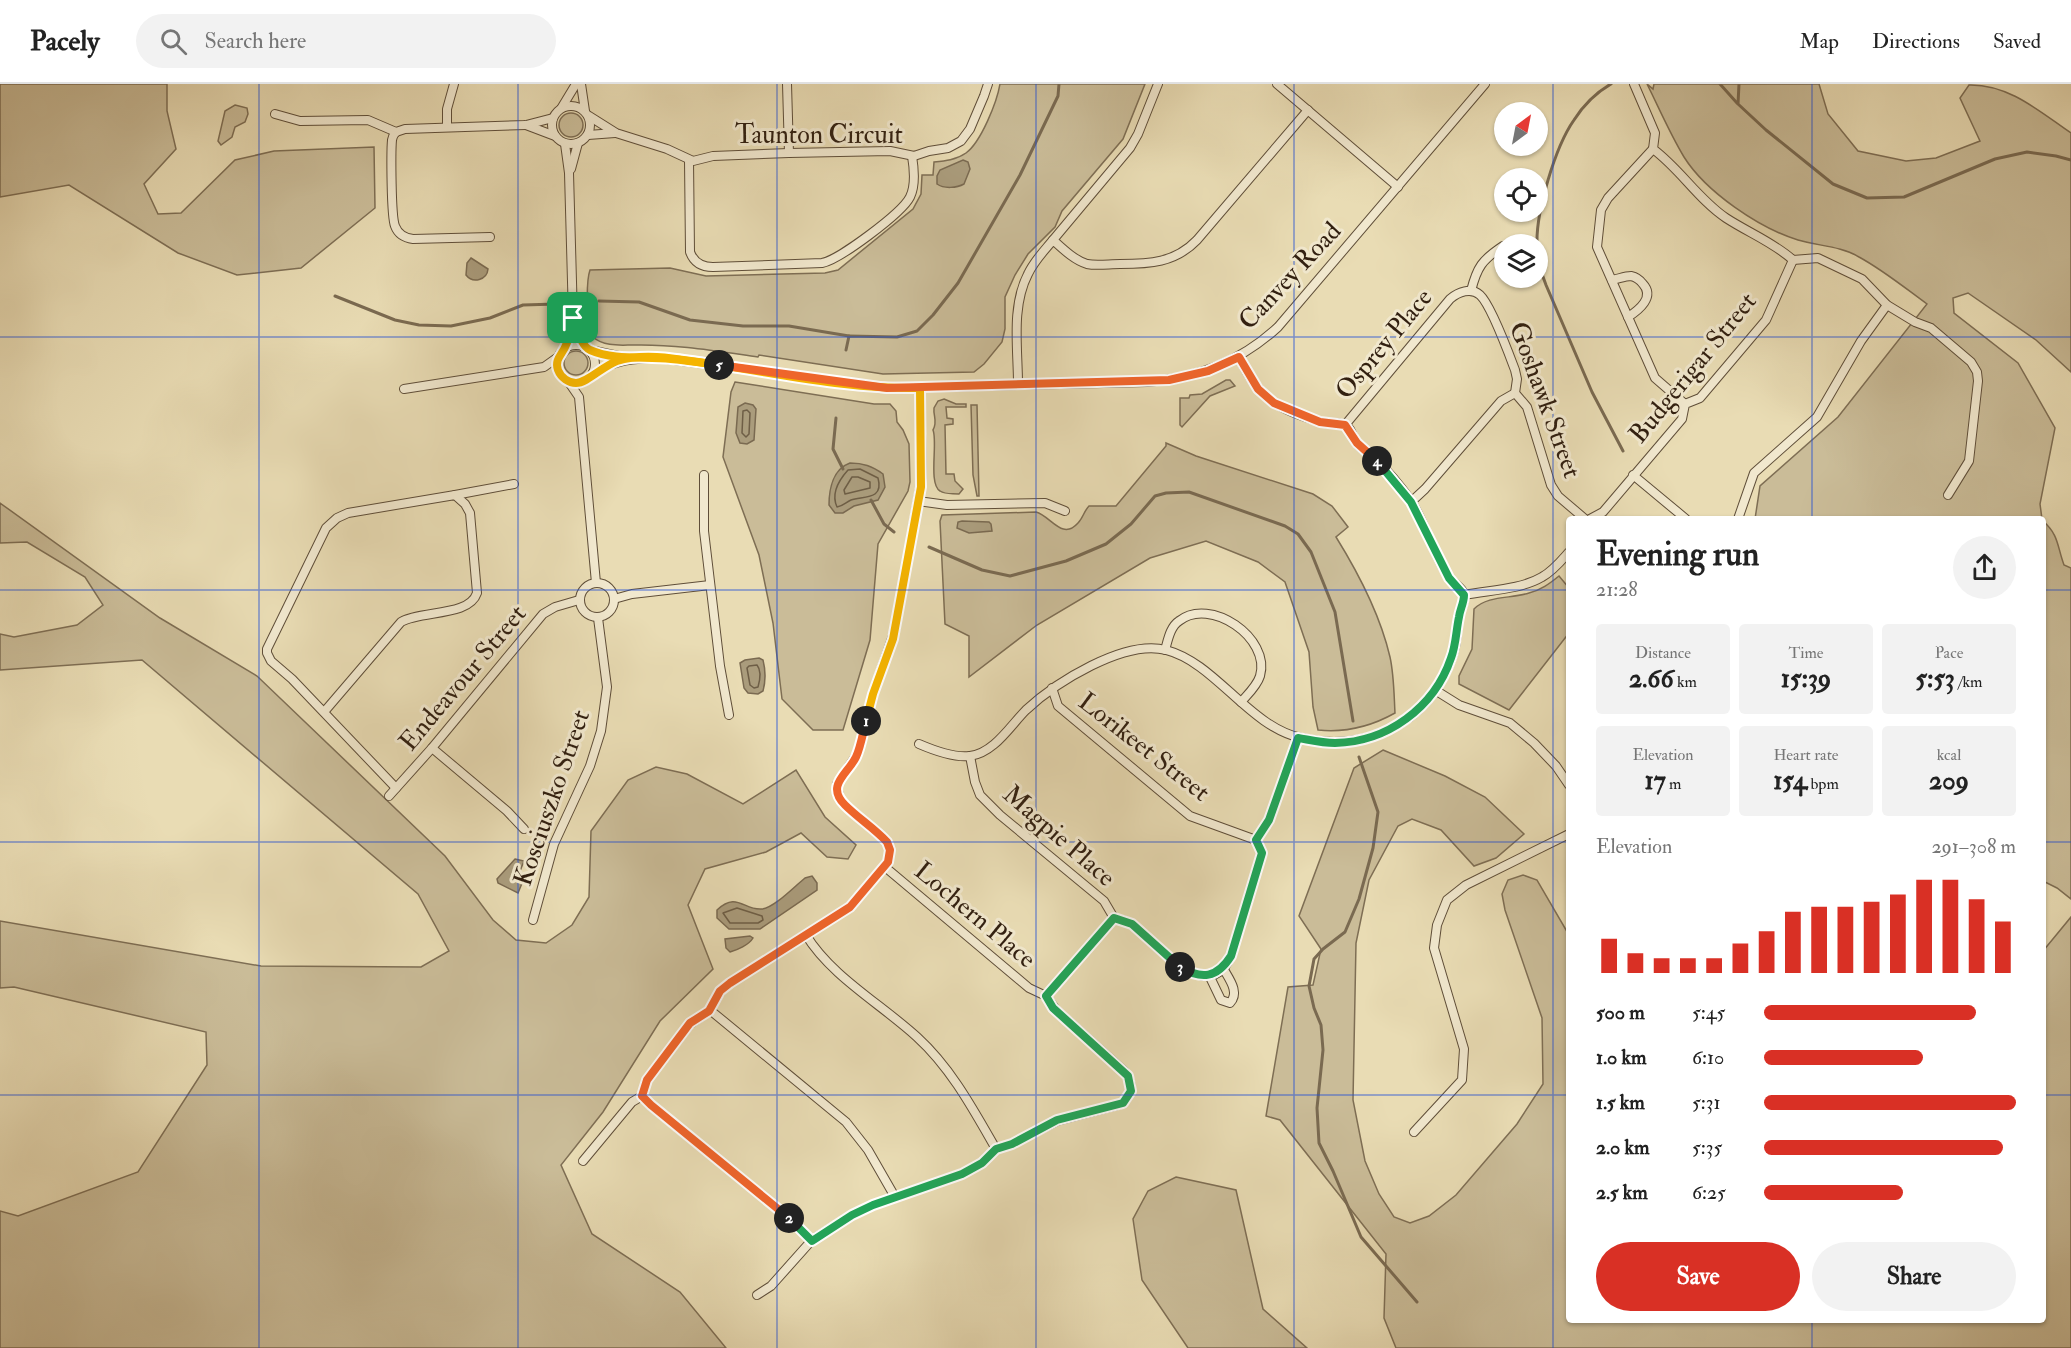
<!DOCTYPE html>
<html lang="en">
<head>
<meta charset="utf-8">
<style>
  body { margin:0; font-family:"IM FELL Double Pica",serif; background:#f2f2f2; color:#222; height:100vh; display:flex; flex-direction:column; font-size:22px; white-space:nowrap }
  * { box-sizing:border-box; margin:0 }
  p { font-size:20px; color:#767676 }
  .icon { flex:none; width:33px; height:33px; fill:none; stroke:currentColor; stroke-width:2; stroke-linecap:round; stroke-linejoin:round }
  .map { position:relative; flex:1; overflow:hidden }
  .sheet { position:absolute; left:1566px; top:432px; width:480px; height:807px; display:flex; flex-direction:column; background:#fff; border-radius:6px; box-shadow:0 2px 4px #0004 }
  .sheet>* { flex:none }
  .needle { width:39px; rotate:32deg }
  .controls { position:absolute; left:1494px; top:18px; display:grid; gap:12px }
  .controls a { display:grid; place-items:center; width:54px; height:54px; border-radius:50%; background:#fff; box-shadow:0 2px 4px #0004; font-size:30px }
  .pin { position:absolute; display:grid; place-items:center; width:51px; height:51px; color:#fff; margin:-26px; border-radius:12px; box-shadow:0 3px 9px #0006 }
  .km { position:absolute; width:30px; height:30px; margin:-15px; border-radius:50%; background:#222; color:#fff; font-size:16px; line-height:30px; text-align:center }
  .round { display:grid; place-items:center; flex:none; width:63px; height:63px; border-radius:32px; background:#f2f2f2 }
  .head { display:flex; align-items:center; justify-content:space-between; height:102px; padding:0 30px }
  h1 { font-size:33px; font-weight:700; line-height:45px }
  .stats { display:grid; grid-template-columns:repeat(3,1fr); gap:9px; height:102px; padding:6px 30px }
  .stats div { display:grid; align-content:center; border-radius:6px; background:#f2f2f2; text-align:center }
  .stats b { font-size:26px; font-weight:700 }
  .stats small { font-size:16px; font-weight:400 }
  .stats p { font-size:16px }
  .chart { height:168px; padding:12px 30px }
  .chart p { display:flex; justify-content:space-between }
  .chart svg { width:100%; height:108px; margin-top:6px; stroke:#d93025; stroke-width:6 }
  .action { display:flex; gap:12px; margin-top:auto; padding:12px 30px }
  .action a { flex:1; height:69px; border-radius:36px; background:#d93025; color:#fff; font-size:24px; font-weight:700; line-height:69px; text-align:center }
  .action a+a { background:#f2f2f2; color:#222 }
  ul { padding:0 30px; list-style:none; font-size:20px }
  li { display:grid; grid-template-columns:96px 72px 1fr; align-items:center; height:45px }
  li i { height:15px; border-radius:8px; background:#d93025 }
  header { display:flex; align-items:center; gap:36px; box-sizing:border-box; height:84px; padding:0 30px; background:#fff; border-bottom:2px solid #e0e0e0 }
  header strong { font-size:28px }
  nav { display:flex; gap:33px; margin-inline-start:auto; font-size:21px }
  .search { width:420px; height:54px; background:#f2f2f2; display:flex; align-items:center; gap:15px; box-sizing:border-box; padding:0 21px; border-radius:33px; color:#767676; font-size:22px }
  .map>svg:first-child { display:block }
  .green { fill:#cabc98; stroke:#7e6e54; stroke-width:1.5 }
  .water { fill:#aa9c7c; stroke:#7a6a51; stroke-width:1.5 }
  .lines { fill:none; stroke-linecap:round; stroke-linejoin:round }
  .shore { stroke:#6e5e46; stroke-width:1.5 }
  .stream { stroke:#7a6a51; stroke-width:3 }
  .street-casing { stroke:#5f4e39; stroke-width:10 }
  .street { stroke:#f1e8ce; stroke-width:8 }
  .split-1-casing { stroke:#fff; stroke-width:12 }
  .split-2-casing { stroke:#fff; stroke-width:12 }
  .split-3-casing { stroke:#fff; stroke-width:12 }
  .split-4-casing { stroke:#fff; stroke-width:12 }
  .split-5-casing { stroke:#fff; stroke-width:12 }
  .split-6-casing { stroke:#fff; stroke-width:12 }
  .split-1 { stroke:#f5b400; stroke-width:8 }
  .split-2 { stroke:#f0652b; stroke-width:8 }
  .split-3 { stroke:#22a559; stroke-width:8 }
  .split-4 { stroke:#22a559; stroke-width:8 }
  .split-5 { stroke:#f0652b; stroke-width:8 }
  .split-6 { stroke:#f5b400; stroke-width:8 }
  .grid { fill:none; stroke:#1d4ed8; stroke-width:1.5; stroke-opacity:0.55 }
  .labels { text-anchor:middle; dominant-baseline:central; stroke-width:6; stroke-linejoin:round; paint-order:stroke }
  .street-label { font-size:26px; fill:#311f10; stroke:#f1e8ce }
</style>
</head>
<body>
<header>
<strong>Pacely</strong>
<div class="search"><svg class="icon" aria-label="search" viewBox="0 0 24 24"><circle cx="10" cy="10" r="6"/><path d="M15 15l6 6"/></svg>Search here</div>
<nav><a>Map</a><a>Directions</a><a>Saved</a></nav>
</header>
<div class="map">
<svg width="2071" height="1264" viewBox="0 0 2071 1264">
  <rect width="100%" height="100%" fill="#e9dcb4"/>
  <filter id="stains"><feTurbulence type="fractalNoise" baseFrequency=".00333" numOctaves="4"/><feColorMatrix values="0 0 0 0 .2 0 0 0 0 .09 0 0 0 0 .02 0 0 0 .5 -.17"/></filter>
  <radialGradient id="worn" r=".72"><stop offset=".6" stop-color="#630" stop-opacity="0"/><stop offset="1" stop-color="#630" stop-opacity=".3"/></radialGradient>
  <g class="green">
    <polygon points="0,0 167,0 167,27 176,65 144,100 158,130 181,129 235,76 274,67 374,63 375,124 301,184 237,191 178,169 69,101 0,113"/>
    <path d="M1000 0H1145L1123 55 1062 127 1055 143 1028 170 1015 191 1005 213V245L1002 258 984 280 974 288 883 290 759 271 758 273C716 267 676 260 633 261 621 261 604 263 593 253 586 246 586 197 590 186L670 184 706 192 825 189 838 186 913 125 921 110 922 91H933L934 78C945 77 956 76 966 69 981 58 997 18 1000 0Z"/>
    <path d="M1647 0 1653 5 1654 0H1819L1828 30 1858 67 1906 77 1936 74 1980 57 1960 14 1969 1C2009 0 2040 28 2071 49V288L2036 256 1968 209 1953 214 1954 229 2018 279 2055 344 2040 420 2042 435H1755L1760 402 1838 333 1927 220C1905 204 1883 186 1859 173 1841 162 1818 162 1798 156 1759 144 1706 108 1684 73 1670 50 1659 24 1647 0Z"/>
    <polygon points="235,21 247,24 248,30 245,38 235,43 232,53 221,61 218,57 225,27"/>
    <circle cx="571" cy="41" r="12"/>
    <circle cx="576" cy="279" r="12"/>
    <polygon points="1226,296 1230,296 1235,302 1210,312 1182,343 1180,341 1180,314 1189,314 1190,311 1202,310"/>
    <polygon points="735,298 874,320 890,320 896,327 897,338 903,346 909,360 910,398 908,407 878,460 870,556 843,646 813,646 782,615 773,539 759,471 723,373 731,308"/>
    <path d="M944 315 956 320H966V323H946L947 334 953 335V340L945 341 946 390H954L955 397 963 405 959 410C953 409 946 411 940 407 928 400 938 358 933 346 938 338 933 332 934 324L938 317Z"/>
    <polygon points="971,321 977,321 979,412 977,412 973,391"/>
    <path d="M1166 359 1196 372 1313 410 1332 422 1348 443 1336 453C1359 490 1380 530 1390 573 1394 591 1394 611 1395 629 1370 643 1346 649 1318 646L1313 623 1309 568 1285 498 1258 478 1206 457 1150 474 1037 541 969 593V552L945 540 940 437 942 431 1036 428C1051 432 1062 457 1078 439 1083 434 1084 427 1089 422H1116L1166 362Z"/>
    <polygon points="0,419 160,534 257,592 445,772 493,836 516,856 546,859 572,841 589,813 591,747 628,696 656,683 687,690 743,720 796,686 825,733 856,761 848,775 827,773 801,749 766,768 705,785 688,821 713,885 660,937 603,1028 561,1081 592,1150 680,1208 726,1264 0,1264 0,1127 18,1132 138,1088 207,981 206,948 14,903 0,904 0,837 261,882 421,883 449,867 418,810 142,576 0,586 0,550 14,553 77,541 103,521 85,493 27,458 0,459"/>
    <path d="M2043 437C2059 451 2057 462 2064 481L2071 484V815L2057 804 2043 797Z"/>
    <path d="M1559 492 1569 504V549L1509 626 1459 600V592L1472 565 1474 525C1488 511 1511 515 1529 509 1541 506 1549 500 1559 492Z"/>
    <polygon points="1383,666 1445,692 1485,713 1524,750 1496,774 1474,782 1441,746 1412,735 1398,742 1369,796 1356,859 1353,1016 1365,1077 1379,1110 1394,1133 1410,1139 1429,1132 1456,1111 1517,1040 1543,1000 1542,934 1505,826 1502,810 1508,796 1523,791 1537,796 1569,851 1569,1236 2043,1236 2043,867 2071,833 2071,1264 1396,1264 1384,1234 1386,1170 1280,1036 1266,1032 1288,903 1313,901 1321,865 1299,832 1354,684"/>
    <polygon points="1176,1093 1236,1106 1263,1225 1307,1264 1188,1264 1142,1196 1133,1135 1148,1107"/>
  </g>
  <g class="water">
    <path d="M963 76 968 78 970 85 964 100C957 104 944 105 937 100V92L940 86Z"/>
    <path d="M471 174 488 185C487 196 473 200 466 191L467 179Z"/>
    <polygon points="745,319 753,321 756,325 754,356 747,360 740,359 736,349 738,323"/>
    <path d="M850 379C863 379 872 382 883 390L885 403 878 416 854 422 843 429H835L829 421C829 405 833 385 850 379Z"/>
    <polygon points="962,437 989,438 991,440 992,447 969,449 957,444 958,438"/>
    <path d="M759 574 763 576C766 588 766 596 763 607L758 610 748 609 744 604 740 579 745 576Z"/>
    <polygon points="515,775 524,777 520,787 525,792 518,809 498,799 497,795"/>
    <path d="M812 792 817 799V806L760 845H729L717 834V826C737 807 744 827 762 825 774 824 795 802 805 794Z"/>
    <path d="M750 852 753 854C749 861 737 866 730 868L726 864 725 855Z"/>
  </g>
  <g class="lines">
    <g class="shore">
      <polygon points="747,326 750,329 749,350 746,353 742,349 743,327"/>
      <path d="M860 385 878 394C884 416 864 412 851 416 846 418 843 422 837 423 831 410 839 396 848 386Z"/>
      <polygon points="852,393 858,393 870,398 870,404 845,410 844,406"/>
      <path d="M757 581C762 587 760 596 758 603L754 604 750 601 747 584 749 582Z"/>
      <polygon points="737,824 762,832 763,836 758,839 730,839 723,829"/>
    </g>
    <g class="stream">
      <polyline points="1720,0 1737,19"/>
      <polyline points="1739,0 1738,20 1766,46 1833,100 1867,114 1904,113 1995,75 2027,68 2056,72 2071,76"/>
      <path d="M1537 160C1536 128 1555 63 1574 36 1583 22 1597 8 1611 0"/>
      <polyline points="1538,165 1538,179 1546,201 1592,308 1623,367"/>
      <polyline points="335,212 395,236 419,241 451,242 490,234 523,221 556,220"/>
      <polyline points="599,217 639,218 690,236 743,242 789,242 849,252"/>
      <polyline points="846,266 849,252 897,253 917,247 933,231 958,199 1020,91 1058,12 1059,0"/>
      <polyline points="836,334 833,365 843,385"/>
      <polyline points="871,416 884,440 894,448"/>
      <polyline points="929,463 982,486 1010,492 1066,477 1106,460 1131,440 1155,412 1166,409 1189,408 1285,442 1298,450 1311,468 1335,528 1353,637"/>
      <polyline points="1359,673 1378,728 1373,764 1359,815 1345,848 1323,865 1314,875 1309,902 1314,924 1321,941 1323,966 1317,1024 1319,1059 1333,1087 1361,1153 1417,1218"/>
    </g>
    <defs>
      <g id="street">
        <polyline points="581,0 585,27"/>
        <polyline points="787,0 789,69"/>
        <polyline points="1277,0 1398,103"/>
        <path d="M1634 0 1655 49 1653 65C1680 85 1698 115 1726 134 1749 149 1773 158 1793 176L1818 174 1862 195 1887 221 1915 238 1931 244 1971 278 1977 288 1978 297 1969 377 1948 411"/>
        <circle cx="571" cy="41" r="19"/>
        <polyline points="562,23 576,0"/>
        <polyline points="275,30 300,37 368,36 396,48 405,45 526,41 553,34"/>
        <polyline points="589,32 616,49 667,65 693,77 713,72 789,69 890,67 914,72 929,67 948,64 961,57 970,45 984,12 988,0"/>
        <polyline points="526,41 555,52"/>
        <polyline points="447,43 447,25 454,0"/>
        <path d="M396 48C393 52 393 51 392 56 391 67 391 132 395 142 398 150 405 154 413 155L490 153"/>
        <polyline points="588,51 615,49"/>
        <polyline points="565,60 569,89 573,234 566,264"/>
        <polyline points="1653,65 1608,114 1601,126 1597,163 1655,294 1685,320"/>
        <path d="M689 76 690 168C694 179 702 183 713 183L822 179C839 176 902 129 910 113 916 101 914 84 912 72"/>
        <polyline points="571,85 578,59"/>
        <polyline points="1053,156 1130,64 1138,50 1158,0"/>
        <path d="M1612 196C1618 195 1625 192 1631 192 1636 193 1640 196 1643 200 1655 213 1639 226 1628 233"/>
        <path d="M1471 207C1477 183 1482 176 1503 162"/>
        <polyline points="573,234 584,262"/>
        <circle cx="576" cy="280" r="19"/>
        <polyline points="590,266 623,273"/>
        <path d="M593 289C615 276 634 274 659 274L887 304 1147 298C1198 294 1240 278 1278 243L1485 0"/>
        <polyline points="568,297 579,313 596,499"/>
        <path d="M1018 300C1018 264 1011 223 1028 190 1034 177 1044 167 1053 156 1063 165 1074 176 1087 180 1097 182 1109 180 1120 180 1149 180 1175 179 1197 156L1308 26"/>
        <polyline points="404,305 544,283 558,273"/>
        <path d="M1345 341 1450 215C1458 208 1471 203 1480 211 1491 221 1509 270 1515 286L1517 295 1515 309 1527 323 1551 401 1558 412 1585 435"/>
        <polyline points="704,391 704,447 720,582 729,631"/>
        <polyline points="1633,391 1686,435"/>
        <polyline points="455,411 514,400"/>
        <polyline points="918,417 947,421 1045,419 1065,427"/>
        <polyline points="1411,418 1425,405 1501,317 1515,309"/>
        <polyline points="1590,435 1603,428 1682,335 1685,320 1700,314 1766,236 1793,176"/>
        <polyline points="1738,435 1754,389 1817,333 1861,257 1887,221"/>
        <circle cx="597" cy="516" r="17"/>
        <path d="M1464 511C1489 506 1520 506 1542 493 1553 487 1561 477 1569 468"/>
        <polyline points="614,515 632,510 710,501"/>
        <path d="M1165 566C1168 556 1170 543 1179 537 1210 512 1271 554 1260 592 1257 602 1248 610 1241 618"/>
        <polyline points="1052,604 1058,622 1190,732 1256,756"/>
        <polyline points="1435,606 1459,621 1510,639 1534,659 1556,682 1569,701"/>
        <path d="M324 628 401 538C421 526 469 533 477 509L470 429 465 420 455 411 348 429 337 434 326 444 267 565V569L271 577 292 595 396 704"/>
        <path d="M919 660C933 666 955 674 970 672 994 669 1010 642 1026 626 1055 599 1124 555 1166 566 1216 579 1248 642 1301 654 1339 663 1378 657 1410 633 1432 616 1448 590 1455 563 1457 553 1457 543 1459 532 1460 526 1465 519 1464 512 1464 504 1452 499 1448 492 1433 469 1426 441 1411 417 1401 403 1390 389 1377 377 1371 371 1363 366 1357 360 1353 355 1352 346 1347 342 1340 337 1329 341 1321 338 1278 326 1258 314 1239 273"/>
        <polyline points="432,664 507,727 524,745"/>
        <path d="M970 672 975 698 980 711 1000 731 1104 817 1114 834C1120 836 1126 836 1131 840 1151 854 1196 913 1224 884 1226 881 1229 876 1231 872L1262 769 1256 756 1269 736 1298 654"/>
        <polyline points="389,712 432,664 543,530 555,523 579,516"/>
        <polyline points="533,836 554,760 590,682 601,647 607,603 598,534"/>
        <path d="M806 851C831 892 881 920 917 953 951 984 973 1025 996 1065"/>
        <path d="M1209 891 1221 916 1230 919C1240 908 1229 895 1223 884"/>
        <polyline points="1046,912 1114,834"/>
        <polyline points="710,926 846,1038 868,1066 895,1113"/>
        <polyline points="642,1012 650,1021 793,1137 811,1157"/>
        <polyline points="1414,1048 1462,996 1464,965 1434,864 1437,841 1447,816 1466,801 1569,750"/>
        <polyline points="583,1077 632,1018 642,1012 647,996 690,940 709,927 721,907 730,899 850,823 888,778 890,766 887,758 843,719 839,713 837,700 858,669 873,610 895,546 922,394 920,304"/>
        <path d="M757 1211 771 1202 812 1156 852 1131 873 1121 962 1090 982 1079 996 1065 1012 1060 1057 1037 1118 1021C1133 1014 1134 999 1124 987L1056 926 1046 912 1029 904 885 783"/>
      </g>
    </defs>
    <use href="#street" class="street-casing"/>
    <use href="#street" class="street"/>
  </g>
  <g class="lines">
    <defs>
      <path id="split-1" d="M573 234C577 243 580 261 590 266 615 277 644 272 671 275 754 283 837 306 920 304L921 403 893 555 873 610 866 637"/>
      <path id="split-2" d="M789 1134 651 1021 642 1012 647 996 690 939 709 927 720 907 730 899 850 823 888 778 890 766 887 758C874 744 858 734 845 721 825 701 848 690 856 673 861 662 863 648 866 637"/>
      <polyline id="split-3" points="789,1134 812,1157 852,1131 873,1121 962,1090 982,1079 996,1065 1012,1060 1057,1036 1123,1019 1131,1007 1128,992 1053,924 1046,912 1114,834 1132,840 1180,883"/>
      <path id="split-4" d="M1180 883C1202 896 1217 894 1231 872L1262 769 1256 756 1269 736 1298 654C1310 656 1322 659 1335 659 1387 658 1434 624 1451 574 1456 561 1456 547 1459 533 1460 525 1464 519 1464 511L1449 494 1411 418 1377 377"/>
      <polyline id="split-5" points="719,281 887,304 1169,296 1208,287 1239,273 1258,305 1274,319 1320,338 1345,341 1357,359 1377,377"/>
      <path id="split-6" d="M573 234C571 243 570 253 566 261 563 270 554 275 558 286 561 294 569 299 576 299 587 299 603 282 617 277 648 267 687 277 719 281"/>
    </defs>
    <use href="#split-1" class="split-1-casing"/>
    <use href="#split-2" class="split-2-casing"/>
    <use href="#split-3" class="split-3-casing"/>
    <use href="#split-4" class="split-4-casing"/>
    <use href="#split-5" class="split-5-casing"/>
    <use href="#split-6" class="split-6-casing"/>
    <use href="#split-1" class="split-1"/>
    <use href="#split-2" class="split-2"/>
    <use href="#split-3" class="split-3"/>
    <use href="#split-4" class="split-4"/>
    <use href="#split-5" class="split-5"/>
    <use href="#split-6" class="split-6"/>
  </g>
  <path class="grid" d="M259 0V1264M518 0V1264M777 0V1264M1036 0V1264M1294 0V1264M1553 0V1264M1812 0V435M0 253H2071M0 506H1569M2043 506H2071M0 758H1569M2043 758H2071M0 1011H1569M2043 1011H2071M1812 1236V1264"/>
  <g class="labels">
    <g class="street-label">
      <text x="819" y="51">Taunton Circuit</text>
      <text transform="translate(1290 192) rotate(-47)">Canvey Road</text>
      <text transform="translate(1384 260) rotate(-50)">Osprey Place</text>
      <text transform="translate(1693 284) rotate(-51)">Budgerigar Street</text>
      <text transform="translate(1545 316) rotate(70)">Goshawk Street</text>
      <text transform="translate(463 594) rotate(-50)">Endeavour Street</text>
      <text transform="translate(1144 663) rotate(38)">Lorikeet Street</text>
      <text transform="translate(552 714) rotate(-71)">Kosciuszko Street</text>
      <text transform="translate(1059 752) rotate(41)">Magpie Place</text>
      <text transform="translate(975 831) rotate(40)">Lochern Place</text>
    </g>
  </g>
  <rect width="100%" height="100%" filter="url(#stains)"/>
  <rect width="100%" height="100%" fill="url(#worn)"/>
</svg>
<div class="controls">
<a><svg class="needle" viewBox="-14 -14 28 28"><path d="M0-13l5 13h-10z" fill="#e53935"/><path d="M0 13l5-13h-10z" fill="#767676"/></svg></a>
<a><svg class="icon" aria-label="locate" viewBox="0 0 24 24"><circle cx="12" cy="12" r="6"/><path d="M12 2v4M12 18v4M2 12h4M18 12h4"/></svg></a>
<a><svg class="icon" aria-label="layers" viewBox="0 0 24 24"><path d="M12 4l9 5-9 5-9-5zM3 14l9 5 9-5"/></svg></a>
</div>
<div class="pin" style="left:573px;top:234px;background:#1e9e55"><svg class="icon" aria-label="arrive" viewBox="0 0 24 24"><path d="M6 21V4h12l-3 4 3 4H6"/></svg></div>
<b class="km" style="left:866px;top:637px">1</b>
<b class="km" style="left:789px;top:1134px">2</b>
<b class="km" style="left:1180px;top:883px">3</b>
<b class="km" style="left:1377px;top:377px">4</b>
<b class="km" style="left:719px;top:281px">5</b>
<section class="sheet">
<div class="head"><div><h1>Evening run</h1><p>21:28</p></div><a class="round"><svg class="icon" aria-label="share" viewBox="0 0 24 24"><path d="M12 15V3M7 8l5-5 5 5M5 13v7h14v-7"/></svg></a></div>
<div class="stats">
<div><p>Distance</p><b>2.66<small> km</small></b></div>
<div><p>Time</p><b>15:39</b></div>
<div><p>Pace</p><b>5:53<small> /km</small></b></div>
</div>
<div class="stats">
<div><p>Elevation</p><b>17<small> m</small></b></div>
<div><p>Heart rate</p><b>154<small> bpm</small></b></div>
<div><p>kcal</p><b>209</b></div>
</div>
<div class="chart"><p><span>Elevation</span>291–308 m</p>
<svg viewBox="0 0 160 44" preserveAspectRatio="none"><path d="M5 44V30M15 44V36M25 44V38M35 44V38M45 44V38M55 44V32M65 44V27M75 44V19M85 44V17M95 44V17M105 44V15M115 44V12M125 44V6M135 44V6M145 44V14M155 44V23"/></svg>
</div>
<ul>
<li><b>500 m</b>5:45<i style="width:84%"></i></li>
<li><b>1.0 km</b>6:10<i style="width:63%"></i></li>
<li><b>1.5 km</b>5:31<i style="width:100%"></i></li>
<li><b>2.0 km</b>5:35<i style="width:95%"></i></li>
<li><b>2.5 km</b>6:25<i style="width:55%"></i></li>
</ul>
<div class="action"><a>Save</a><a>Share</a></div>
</section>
</div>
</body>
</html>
